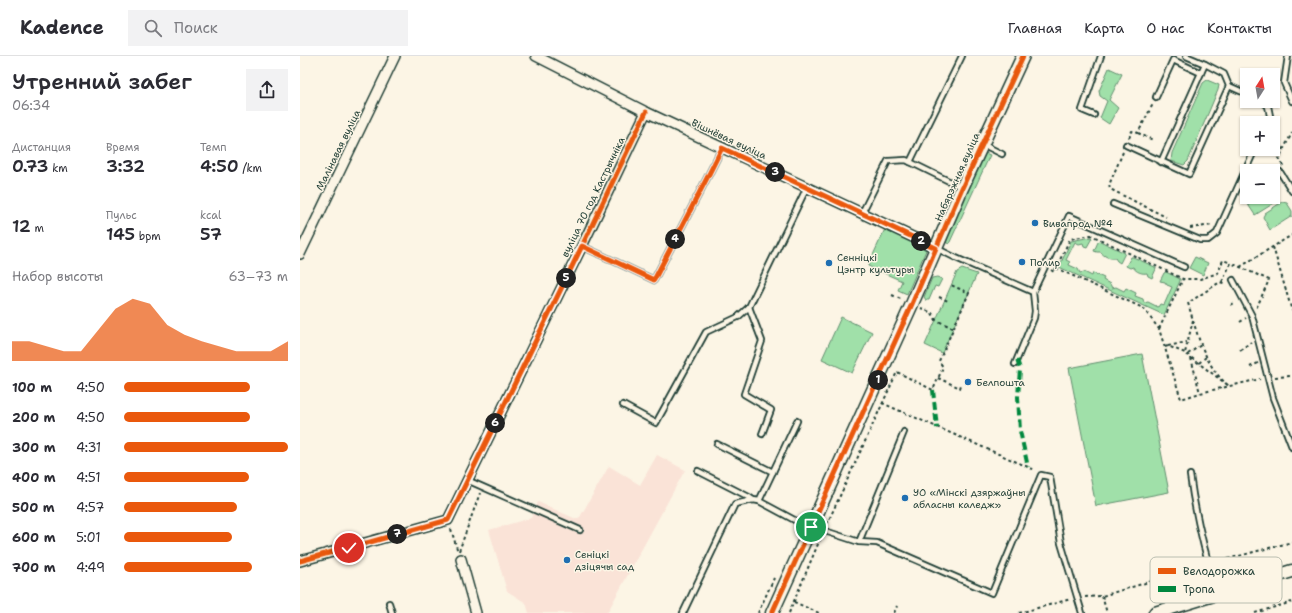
<!DOCTYPE html>
<html lang="ru">
<head>
<meta charset="utf-8">
<style>
  body { margin:0; font-family:"Shantell Sans",sans-serif; background:#f2f2f3; color:#2b2b33; height:100vh; display:flex; flex-direction:column; font-size:15px; white-space:nowrap }
  * { box-sizing:border-box; margin:0 }
  p { font-size:13px; color:#7c7c81 }
  .icon { flex:none; width:22px; height:22px; fill:none; stroke:currentColor; stroke-width:2; stroke-linecap:round; stroke-linejoin:round }
  .map { position:relative; flex:1; overflow:hidden }
  .details { display:flex; flex-direction:column; background:#fff; width:300px }
  .details>* { flex:none }
  .needle { width:26px; rotate:11deg }
  .buttons { position:absolute; left:940px; top:12px; display:grid; gap:8px }
  .buttons a { display:grid; place-items:center; width:40px; height:40px; border-radius:0px; background:#fff; box-shadow:0 1px 3px #0004; font-size:20px }
  .pin { position:absolute; display:grid; place-items:center; width:34px; height:34px; color:#fff; margin:-17px; border:2px solid #fff; border-radius:50%; box-shadow:0 1px 4px #0007 }
  .km { position:absolute; width:20px; height:20px; margin:-10px; border-radius:50%; background:#222; color:#fff; font-size:11px; line-height:20px; text-align:center }
  .round { display:grid; place-items:center; flex:none; width:42px; height:42px; border-radius:0px; background:#f2f2f3 }
  .overview { display:flex; align-items:center; justify-content:space-between; height:68px; padding:0 12px }
  h1 { font-size:22px; font-weight:600; line-height:30px }
  .metrics { display:grid; grid-template-columns:repeat(3,1fr); gap:6px; height:68px; padding:4px 12px }
  .metrics div { display:grid; align-content:center }
  .metrics b { font-size:17px; font-weight:600 }
  .metrics small { font-size:11px; font-weight:400 }
  .metrics p { font-size:11px }
  .chart { height:112px; padding:8px 12px }
  .chart p { display:flex; justify-content:space-between }
  .chart svg { width:100%; height:72px; margin-top:4px; fill:#ea580c; opacity:.7 }
  ul { padding:0 12px; list-style:none; font-size:13px }
  li { display:grid; grid-template-columns:64px 48px 1fr; align-items:center; height:30px }
  li i { height:10px; border-radius:5px; background:#ea580c }
  header { display:flex; align-items:center; gap:24px; box-sizing:border-box; height:56px; padding:0 20px; background:#fff; border-bottom:1px solid #e1e1e2 }
  header strong { font-size:19px }
  nav { display:flex; gap:22px; margin-inline-start:auto; font-size:14px }
  .search { width:280px; height:36px; background:#f2f2f3; display:flex; align-items:center; gap:10px; box-sizing:border-box; padding:0 14px; border-radius:0px; color:#7c7c81; font-size:15px }
  main { display:flex; flex:1; min-height:0 }
  .map>svg:first-child { display:block }
  .built { fill:#fae3d7 }
  .green { fill:#a0e0a9; stroke:#608e6e }
  .lines { fill:none; stroke-linecap:round; stroke-linejoin:round }
  .service-casing { stroke:#1f3d34; stroke-width:8 }
  .minor-casing { stroke:#1f3d34; stroke-width:12 }
  .tertiary-casing { stroke:#1f3d34; stroke-width:15 }
  .path { stroke:#1f3d34; stroke-width:2; stroke-dasharray:3 3; stroke-linecap:butt }
  .service { stroke:#fcf5e5; stroke-width:4.5 }
  .minor { stroke:#fcf5e5; stroke-width:9 }
  .tertiary { stroke:#fcf5e5; stroke-width:12 }
  .quiet { stroke:#00873e; stroke-width:4; stroke-dasharray:8 4; stroke-linecap:butt }
  .cycleway-casing { stroke:#fcf5e5; stroke-width:8 }
  .cycleway { stroke:#e8590c; stroke-width:5 }
  .route-casing { stroke:#fff; stroke-width:8 }
  .route { stroke:#ea580c; stroke-width:5 }
  .poi-dot { fill:#1f6fb2; stroke:#fcf5e5; stroke-width:1.5 }
  .labels { text-anchor:middle; dominant-baseline:central; stroke-width:3; stroke-linejoin:round; paint-order:stroke }
  .street-label { font-size:10px; fill:#1f3d34; stroke:#fcf5e5 }
  .poi-label { font-size:10px; fill:#1f3d34; stroke:#fcf5e5; text-anchor:start }
  .key { fill:#fcf5e5; stroke:#babeb0; stroke-width:1 }
  .key-label { font-size:11px; fill:#1f3d34 }
</style>
</head>
<body>
<header>
<strong>Kadence</strong>
<div class="search"><svg class="icon" aria-label="search" viewBox="0 0 24 24"><circle cx="10" cy="10" r="6"/><path d="M15 15l6 6"/></svg>Поиск</div>
<nav><a>Главная</a><a>Карта</a><a>О нас</a><a>Контакты</a></nav>
</header>
<main>
<section class="details">
<div class="overview"><div><h1>Утренний забег</h1><p>06:34</p></div><a class="round"><svg class="icon" aria-label="share" viewBox="0 0 24 24"><path d="M12 15V3M7 8l5-5 5 5M5 13v7h14v-7"/></svg></a></div>
<div class="metrics">
<div><p>Дистанция</p><b>0.73<small> km</small></b></div>
<div><p>Время</p><b>3:32</b></div>
<div><p>Темп</p><b>4:50<small> /km</small></b></div>
</div>
<div class="metrics">
<div><b>12<small> m</small></b></div>
<div><p>Пульс</p><b>145<small> bpm</small></b></div>
<div><p>kcal</p><b>57</b></div>
</div>
<div class="chart"><p><span>Набор высоты</span>63–73 m</p>
<svg viewBox="0 0 160 44" preserveAspectRatio="none"><path d="M0 44V32L10 32L20 35L30 38L40 38L50 25L60 12L70 6L80 9L90 22L100 28L110 32L120 35L130 38L140 38L150 38L160 32V44z"/></svg>
</div>
<ul>
<li><b>100 m</b>4:50<i style="width:77%"></i></li>
<li><b>200 m</b>4:50<i style="width:77%"></i></li>
<li><b>300 m</b>4:31<i style="width:100%"></i></li>
<li><b>400 m</b>4:51<i style="width:76%"></i></li>
<li><b>500 m</b>4:57<i style="width:69%"></i></li>
<li><b>600 m</b>5:01<i style="width:66%"></i></li>
<li><b>700 m</b>4:49<i style="width:78%"></i></li>
</ul>
</section>
<div class="map">
<svg width="992" height="557" viewBox="0 0 992 557">
  <rect width="100%" height="100%" fill="#fcf5e5"/>
  <filter id="ink" filterUnits="userSpaceOnUse"><feTurbulence type="fractalNoise" baseFrequency=".025" numOctaves="2"/><feDisplacementMap in="SourceGraphic" scale="8" xChannelSelector="R" yChannelSelector="G"/><feConvolveMatrix kernelMatrix="1 2 1 2 8 2 1 2 1" color-interpolation-filters="sRGB"/></filter>
  <g filter="url(#ink)">
    <polygon class="built" points="357,399 385,414 307,557 229,557 226,547 207,535 189,474 231,462 238,446 276,463 280,461 309,410 340,429"/>
    <g class="green">
      <polygon points="809,12 822,18 809,44 818,52 809,68 800,62 807,45 800,40 799,35"/>
      <polygon points="907,24 919,29 918,34 888,105 884,109 871,105 872,97 903,27"/>
      <polygon points="683,96 690,99 649,188 643,185"/>
      <path d="M973 135 979 144 955 159 947 147C952 138 964 141 973 141Z"/>
      <polygon points="982,146 987,147 992,155 992,160 970,174 963,161 965,157"/>
      <polygon points="585,173 627,192 607,238 598,234 602,225 568,210"/>
      <polygon points="791,181 792,182 787,191 784,190 783,187 779,188 775,186 766,204 770,206 769,209 778,213 780,217 784,216 792,220 793,217 804,222 803,224 810,228 812,232 816,231 824,235 826,232 836,237 835,240 843,243 844,247 848,246 858,251 860,248 864,249 872,231 867,229 865,226 860,225 864,217 866,216 880,223 880,225 864,259 759,211 771,185"/>
      <path d="M800 185 825 197 820 207 817 205 815 202C810 203 803 200 801 196H797L794 195 798 186Z"/>
      <path d="M831 201H833L855 211 856 213 852 222 848 220 847 217C842 218 836 216 833 211L830 212 826 210Z"/>
      <polygon points="895,201 908,207 903,219 889,212"/>
      <polygon points="662,213 677,218 642,297 625,289 657,216"/>
      <polygon points="637,221 642,223 638,231 635,230 629,244 626,244 624,241 632,222"/>
      <polygon points="541,261 572,276 552,317 522,303"/>
      <polygon points="842,298 869,436 796,450 769,312"/>
    </g>
    <g class="lines">
      <defs>
        <g id="service">
          <polyline points="988,0 984,27 992,45"/>
          <polyline points="929,30 947,38"/>
          <polyline points="856,41 873,4 901,17"/>
          <polyline points="962,45 968,50 970,60 967,67"/>
          <polyline points="794,59 782,54 801,0"/>
          <polyline points="684,89 702,98"/>
          <polyline points="826,89 889,118 929,30 924,18 905,8"/>
          <polyline points="610,106 662,0"/>
          <polyline points="861,106 905,8 886,0"/>
          <polyline points="980,116 992,135"/>
          <polyline points="813,148 900,184 908,184 917,177 955,93"/>
          <polyline points="562,157 588,105 606,104 661,131"/>
          <polyline points="282,190 354,224 407,122 422,92"/>
          <polyline points="636,192 656,202 733,236"/>
          <polyline points="933,224 952,260 973,342 992,391"/>
          <polyline points="449,251 462,285 444,338 471,354 462,378"/>
          <polyline points="715,308 734,262 735,255 733,236 769,160 884,211"/>
          <polyline points="323,349 356,367 406,276 438,261 449,251 507,131"/>
          <polyline points="417,388 473,416"/>
          <polyline points="398,415 449,441 453,444"/>
          <path d="M890 419C895 458 905 498 917 536"/>
          <polyline points="167,424 280,474"/>
          <polyline points="459,445 500,467 559,486 604,376"/>
          <polyline points="559,486 577,487 692,537 741,419 750,421 761,487 782,557"/>
          <polyline points="89,547 92,557"/>
          <polyline points="383,557 435,448 453,444 459,445 497,365"/>
        </g>
        <g id="minor">
          <polyline points="236,0 346,56 636,192"/>
          <polyline points="0,198 95,0"/>
          <polyline points="161,503 176,557"/>
          <polyline points="0,505 148,464 282,190 346,56"/>
        </g>
        <g id="tertiary">
          <polyline points="472,557 612,248 662,132 723,0"/>
          <polyline points="855,557 992,515"/>
        </g>
      </defs>
      <use href="#service" class="service-casing"/>
      <use href="#minor" class="minor-casing"/>
      <use href="#tertiary" class="tertiary-casing"/>
      <g class="path">
        <polyline points="838,77 853,84"/>
        <polyline points="829,82 832,75 838,77 853,48"/>
        <polyline points="823,96 809,129 810,133 866,161"/>
        <polyline points="983,110 979,102 992,77"/>
        <polyline points="890,172 913,169"/>
        <polyline points="973,191 992,255"/>
        <polyline points="940,211 992,179"/>
        <polyline points="756,212 843,252 859,273 881,343 900,337 960,323"/>
        <polyline points="751,214 754,216 756,212 770,183 791,179 883,223 900,223 918,217 923,204 931,207"/>
        <polyline points="922,226 931,207 969,224 956,253"/>
        <polyline points="592,239 603,244"/>
        <polyline points="639,241 648,245"/>
        <polyline points="931,249 936,246"/>
        <polyline points="621,252 632,257 636,264 653,272"/>
        <path d="M893 264 885 297 929 330C904 310 897 277 888 247L920 226 926 228"/>
        <polyline points="940,266 946,262"/>
        <polyline points="859,273 883,223"/>
        <polyline points="868,290 887,286"/>
        <polyline points="865,291 868,290 885,297"/>
        <polyline points="940,294 951,286"/>
        <polyline points="888,298 901,289"/>
        <polyline points="891,302 900,337"/>
        <polyline points="899,307 906,301"/>
        <polyline points="950,311 958,307"/>
        <polyline points="975,321 992,320"/>
        <polyline points="638,322 660,332 661,329"/>
        <polyline points="582,347 735,414"/>
        <polyline points="527,468 597,316 633,334 643,311 639,305 669,237 651,229"/>
        <polyline points="151,473 158,496"/>
        <polyline points="159,495 180,437"/>
        <polyline points="916,506 992,486"/>
        <polyline points="802,540 807,557"/>
        <polyline points="785,541 802,540 902,510"/>
        <polyline points="494,546 519,557"/>
        <polyline points="458,557 474,522"/>
        <polyline points="489,557 521,481"/>
        <polyline points="594,557 597,550"/>
        <polyline points="719,557 771,543"/>
        <polyline points="955,557 992,546"/>
      </g>
      <use href="#service" class="service"/>
      <use href="#minor" class="minor"/>
      <use href="#tertiary" class="tertiary"/>
      <g class="quiet">
        <polyline points="717,304 720,313 718,341 720,375 728,411"/>
        <polyline points="633,334 637,372"/>
      </g>
      <defs>
        <g id="cycleway">
          <polyline points="0,505 148,464 282,190 346,56"/>
          <polyline points="472,557 612,248 662,132 723,0"/>
        </g>
      </defs>
      <use href="#cycleway" class="cycleway-casing"/>
      <use href="#cycleway" class="cycleway"/>
    </g>
  </g>
  <g class="lines" filter="url(#ink)">
    <defs>
      <polyline id="route" points="49,492 148,464 282,190 354,224 407,122 422,92 636,192 612,248 511,471"/>
    </defs>
    <use href="#route" class="route-casing"/>
    <use href="#route" class="route"/>
  </g>
  <g class="poi-dot">
    <circle cx="735" cy="167" r="4"/>
    <circle cx="722" cy="206" r="4"/>
    <circle cx="529" cy="207" r="4"/>
    <circle cx="668" cy="326" r="4"/>
    <circle cx="605" cy="442" r="4"/>
    <circle cx="267" cy="504" r="4"/>
  </g>
  <g class="labels">
    <g class="street-label">
      <text transform="translate(429 83) rotate(25)">Вішнёвая вуліца</text>
      <text transform="translate(38 94) rotate(-64)">Малінавая вуліца</text>
      <text transform="translate(657 121) rotate(-66)">Набярэжная вуліца</text>
      <text transform="translate(293 141) rotate(-64)">вуліца 70 год Кастрычніка</text>
    </g>
    <g class="poi-label">
      <text x="743" y="167">Вивапрод №4</text>
      <text x="537" y="201">Сенніцкі<tspan x="537" dy="12">Цэнтр культуры</tspan></text>
      <text x="730" y="206">Полир</text>
      <text x="676" y="326">Белпошта</text>
      <text x="613" y="436">УО «Мінскі дзяржаўны<tspan x="613" dy="12">абласны каледж»</tspan></text>
      <text x="275" y="498">Сеніцкі<tspan x="275" dy="12">дзіцячы сад</tspan></text>
    </g>
  </g>
  <rect x="850" y="501" width="132" height="46" rx="6" class="key"/>
  <rect x="858" y="512" width="18" height="6" fill="#e8590c"/>
  <rect x="858" y="530" width="18" height="6" fill="#00873e"/>
  <g class="key-label">
    <text x="883" y="519">Велодорожка</text>
    <text x="883" y="537">Тропа</text>
  </g>
</svg>
<div class="buttons">
<a><svg class="needle" viewBox="-14 -14 28 28"><path d="M0-13l5 13h-10z" fill="#e53935"/><path d="M0 13l5-13h-10z" fill="#7c7c81"/></svg></a>
<a>+</a>
<a>−</a>
</div>
<div class="pin" style="left:511px;top:471px;background:#1e9e55"><svg class="icon" aria-label="arrive" viewBox="0 0 24 24"><path d="M6 21V4h12l-3 4 3 4H6"/></svg></div>
<div class="pin" style="left:49px;top:492px;background:#d93025"><svg class="icon" aria-label="check" viewBox="0 0 24 24"><path d="M5 12l5 5 9-10"/></svg></div>
<b class="km" style="left:578px;top:324px">1</b>
<b class="km" style="left:621px;top:185px">2</b>
<b class="km" style="left:475px;top:116px">3</b>
<b class="km" style="left:375px;top:183px">4</b>
<b class="km" style="left:266px;top:222px">5</b>
<b class="km" style="left:195px;top:367px">6</b>
<b class="km" style="left:97px;top:478px">7</b>
</div>
</main>
</body>
</html>
